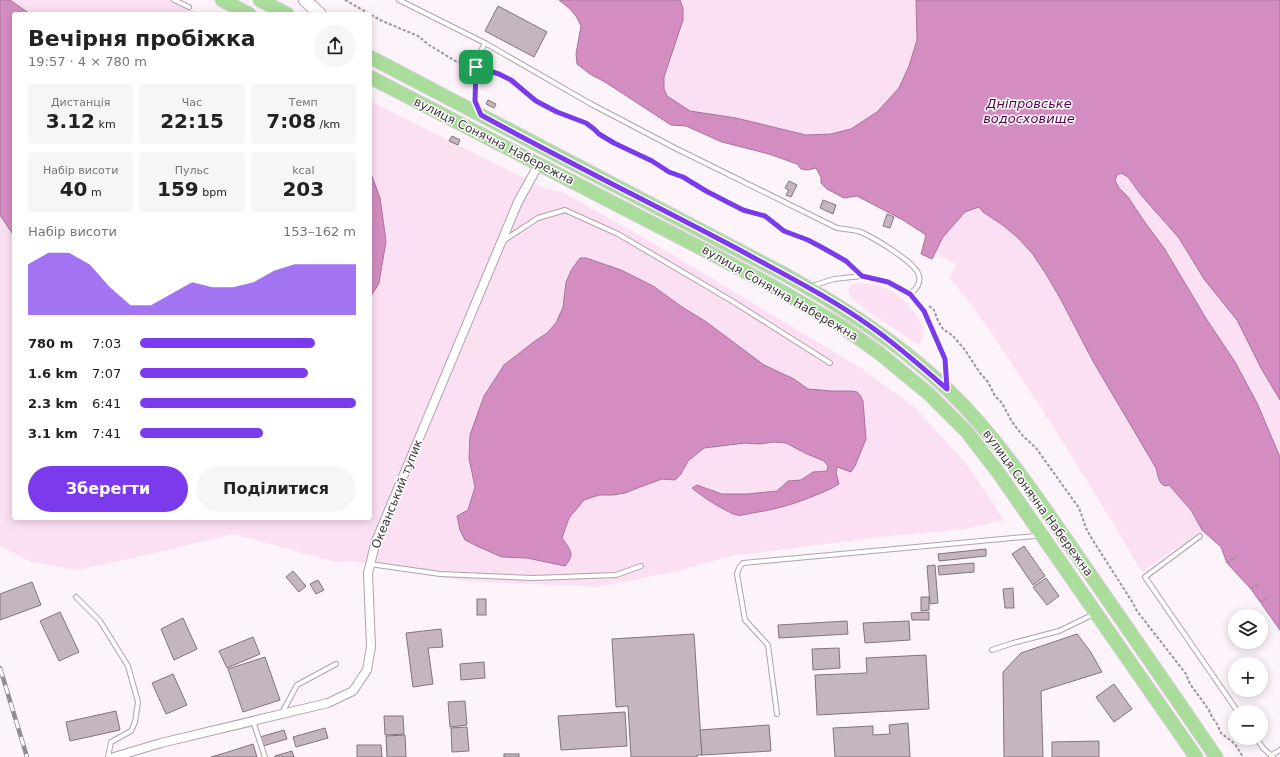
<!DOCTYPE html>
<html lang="uk">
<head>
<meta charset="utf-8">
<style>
  body { margin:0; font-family:"DejaVu Sans",sans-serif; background:#f6f6f6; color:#222; height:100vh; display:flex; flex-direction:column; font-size:15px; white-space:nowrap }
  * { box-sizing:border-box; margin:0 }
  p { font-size:13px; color:#767676 }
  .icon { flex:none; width:22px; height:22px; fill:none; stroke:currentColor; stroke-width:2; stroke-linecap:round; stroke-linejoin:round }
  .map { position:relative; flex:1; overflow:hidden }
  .sheet { position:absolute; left:12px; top:12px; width:360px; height:508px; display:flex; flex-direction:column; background:#fff; border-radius:4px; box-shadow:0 2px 10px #0003 }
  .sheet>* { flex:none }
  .buttons { position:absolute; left:1228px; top:609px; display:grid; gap:8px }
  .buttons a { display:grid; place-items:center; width:40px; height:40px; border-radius:50%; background:#fff; box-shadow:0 2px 10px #0003; font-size:20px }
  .pin { position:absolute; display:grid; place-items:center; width:34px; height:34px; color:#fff; margin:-17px; border-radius:8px; box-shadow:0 2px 6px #0006 }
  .round { display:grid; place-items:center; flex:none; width:42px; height:42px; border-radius:21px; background:#f6f6f6 }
  .overview { display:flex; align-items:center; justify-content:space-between; height:68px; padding:0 16px }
  h1 { font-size:22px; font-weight:700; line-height:30px }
  .stats { display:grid; grid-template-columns:repeat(3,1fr); gap:6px; height:68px; padding:4px 16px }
  .stats div { display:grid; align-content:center; border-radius:4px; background:#f6f6f6; text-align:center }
  .stats b { font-size:20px; font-weight:700 }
  .stats small { font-size:11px; font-weight:400 }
  .stats p { font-size:11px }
  .chart { height:112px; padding:8px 16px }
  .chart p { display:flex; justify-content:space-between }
  .chart svg { width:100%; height:72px; margin-top:4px; fill:#7c3aed; opacity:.7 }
  .primary-button { display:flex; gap:8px; margin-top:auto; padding:8px 16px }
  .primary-button a { flex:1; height:46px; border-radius:24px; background:#7c3aed; color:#fff; font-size:16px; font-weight:700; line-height:46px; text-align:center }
  .primary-button a+a { background:#f6f6f6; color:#222 }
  ul { padding:0 16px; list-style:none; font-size:13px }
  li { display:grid; grid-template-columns:64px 48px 1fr; align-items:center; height:30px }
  li i { height:10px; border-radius:5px; background:#7c3aed }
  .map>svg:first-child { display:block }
  .green { fill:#fbdff3; fill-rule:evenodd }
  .water { fill:#d48dc1; stroke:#a77399 }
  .building { fill:#c5b5c0; stroke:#82737e }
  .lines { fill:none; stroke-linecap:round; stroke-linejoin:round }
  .service-casing { stroke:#b1a1ac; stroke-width:6 }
  .minor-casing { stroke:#b1a1ac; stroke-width:10 }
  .secondary-casing { stroke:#b1a1ac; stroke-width:14 }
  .primary-casing { stroke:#d5d3d4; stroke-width:15 }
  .path { stroke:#9c949a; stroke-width:2; stroke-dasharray:3 2; stroke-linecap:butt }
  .service { stroke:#fff; stroke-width:4 }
  .minor { stroke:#fff; stroke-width:8 }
  .secondary { stroke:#fff; stroke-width:12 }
  .primary { stroke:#aadc9c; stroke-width:13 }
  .rail-casing { stroke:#938b91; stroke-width:4.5 }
  .rail { stroke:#fff; stroke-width:3; stroke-dasharray:9; stroke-linecap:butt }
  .route-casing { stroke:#fff; stroke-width:8 }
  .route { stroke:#7c3aed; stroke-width:5 }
  .labels { text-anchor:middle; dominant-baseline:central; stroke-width:3; stroke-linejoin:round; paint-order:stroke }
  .street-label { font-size:12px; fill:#3e373c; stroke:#fff }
  .water-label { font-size:13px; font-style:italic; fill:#59014b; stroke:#fff }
</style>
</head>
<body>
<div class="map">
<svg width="1280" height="757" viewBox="0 0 1280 757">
  <rect width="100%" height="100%" fill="#fdf3fa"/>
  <g class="green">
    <polygon points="10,0 172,0 199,14 72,14 69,13 68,14 30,14"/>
    <polygon points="680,0 916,0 917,40 909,66 899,88 877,112 851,129 831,134 806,135 736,118 690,111 667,96 664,89 664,77 683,20 683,8"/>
    <path d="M370 101 542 187 564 193 646 239 859 367 913 406 966 463 1004 520 965 529 880 537 726 557 678 571 598 587 464 581 352 561 336 562 233 534 142 556 76 570 31 562 0 546V215L14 236V518H370V298L379 283 380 198 370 171ZM580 258H586L621 270 653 286 682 307 705 321 764 365 794 379 808 389 832 391H852L857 392 860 395 863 401 866 439 855 466 851 472 837 467 836 473 838 484 831 490 784 507 766 511 736 515 701 485 722 494H747L777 491 788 481 801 480 813 472 828 471V466L824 461 807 454 786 443 774 442 760 444 745 443 704 448 688 461 681 474 675 480 662 479 640 487 625 493 613 495H599L584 500 569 518 562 538 571 551 526 558 502 557 466 540 457 516 468 510 475 487 469 458 535 341 547 333 556 323 563 307 566 282Z"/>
    <polygon points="1122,173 1128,177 1141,195 1179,238 1204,279 1237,320 1261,368 1280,400 1280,457 1257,403 1235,362 1207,320 1164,248 1146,225 1128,197 1119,188 1115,180 1117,175"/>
    <path d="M979 207 983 212 1004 226 1018 238 1032 253 1046 274 1060 298 1094 363 1157 468 1158 479 1165 486 1168 484 1191 510 1202 530 1142 572C1104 507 1064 442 1022 379 999 345 977 310 950 278L956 264 935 253 943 237 965 212Z"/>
    <path d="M857 283C868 284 881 285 891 291 902 297 920 316 923 328 924 333 921 339 920 344L914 343 894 328 869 312 852 298 848 291 851 285Z"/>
  </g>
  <g class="water">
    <polygon points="0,0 10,0 30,14 14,14 14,236 0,215"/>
    <path d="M559 0H680L683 8V20L664 77V89L667 96 690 111 736 118 806 135 831 134 851 129 877 112 899 88 909 66 917 40 916 0H1280V400L1261 368 1237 320 1204 279 1179 238 1141 195 1128 177 1121 173 1117 175 1115 180 1119 188 1128 197 1146 224 1164 248 1207 320 1235 362 1257 403 1280 457V630L1251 589 1227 563 1221 547 1202 530 1191 510 1169 485 1165 486C1158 483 1158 475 1156 468L1094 363 1060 298 1046 274 1032 253 1018 238 1004 226 983 212 979 207 965 212 943 237 932 259 921 254 926 235 903 220 857 196 844 198 827 189 821 183V177L816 168 808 170 801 169 797 164 769 154 722 142 686 126 671 125 605 82 590 74 577 64 576 54 581 26 576 16 570 9Z"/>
    <polygon points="370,171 380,198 386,241 379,283 370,298"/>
    <path d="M580 258H586L621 270 653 286 682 307 705 321 764 365 794 379 808 389 832 391H852L857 392 860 395 863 401 866 439 855 466 851 472 837 467 836 473 839 484C830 490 821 493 811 497 792 505 773 510 752 513 747 514 741 516 737 515 729 514 698 494 692 488L697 485 722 494H747L777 491 788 481 801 480 813 472 827 471 828 466 824 461 807 454 786 443 774 442 760 444 745 443 704 448 688 461 681 474 675 480 662 479 640 487 625 493 613 495H599L584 500 569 518 562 538C570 550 576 553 565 566L527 558 502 557 479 547 465 540 460 530 457 516 468 510 475 487 469 458 470 435 484 396 504 365 535 341 547 333 556 323 563 307 566 282 572 269Z"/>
  </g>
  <g class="building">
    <polygon points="498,6 547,32 534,57 485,31"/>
    <polygon points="488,100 496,104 494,108 486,104"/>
    <polygon points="452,136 460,140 458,145 449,141"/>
    <polygon points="789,181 797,185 791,197 786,195 789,190 785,188"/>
    <polygon points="823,200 836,205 833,214 820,208"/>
    <polygon points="887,214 894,217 890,228 883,226"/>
    <polygon points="1024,546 1045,576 1033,585 1012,554"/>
    <polygon points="986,549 986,556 939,561 938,554"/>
    <polygon points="974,563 974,572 939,575 938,566"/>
    <polygon points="935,565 938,603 930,604 927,566"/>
    <polygon points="293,571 306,586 299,592 286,577"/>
    <polygon points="1046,578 1059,596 1047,605 1033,587"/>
    <polygon points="318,580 324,590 316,594 310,584"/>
    <polygon points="32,582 41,605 0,620 0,594"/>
    <polygon points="1013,588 1014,608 1005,608 1003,589"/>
    <polygon points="921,597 929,597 929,610 921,611"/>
    <rect x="477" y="599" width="9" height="16"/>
    <polygon points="60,612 79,652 59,661 40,621"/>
    <polygon points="929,612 929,620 912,620 911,613"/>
    <polygon points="183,618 197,649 174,660 161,629"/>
    <polygon points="847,621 848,634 779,638 778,625"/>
    <polygon points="909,621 910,640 865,643 863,623"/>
    <polygon points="441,629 443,647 428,648 433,684 413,687 406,633"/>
    <polygon points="694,634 702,755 697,755 697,757 631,757 628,706 616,707 612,639"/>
    <polygon points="1077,634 1090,651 1102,672 1041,691 1043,757 1004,757 1003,672 1021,653"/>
    <polygon points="253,637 260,654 227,668 219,651"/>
    <polygon points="839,648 840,668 813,670 812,649"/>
    <polygon points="926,655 929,709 817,715 815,675 867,673 866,658"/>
    <polygon points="265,657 280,700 243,712 228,669"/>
    <polygon points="484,662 485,678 461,680 460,664"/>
    <polygon points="173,674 187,705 166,714 152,683"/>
    <polygon points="1114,684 1132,709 1114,722 1096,697"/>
    <polygon points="465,701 467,725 450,727 448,702"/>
    <polygon points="116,711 120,730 70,741 66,722"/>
    <polygon points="625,712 627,746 561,750 558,716"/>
    <polygon points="384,716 403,716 404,734 385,735"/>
    <polygon points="908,723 910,757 835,757 833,728 873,726 873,735 890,734 889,725"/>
    <polygon points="769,725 771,751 702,755 700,730"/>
    <polygon points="467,727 469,751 452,752 451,728"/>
    <polygon points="325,728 328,738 296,747 293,737"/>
    <polygon points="284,730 287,739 263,746 260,737"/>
    <polygon points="405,735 406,757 387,757 386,736"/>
    <polygon points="1099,741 1099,757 1052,757 1052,742"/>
    <polygon points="253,744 257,757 211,757 228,752"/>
    <polygon points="357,745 381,745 382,757 357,757"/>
    <polygon points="292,751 294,757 275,757 275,756"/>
    <rect x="504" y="754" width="15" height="3"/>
  </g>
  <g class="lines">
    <defs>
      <g id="service">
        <polyline points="174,0 189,7"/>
        <path d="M399 0 485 43 591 104 675 148 837 228C845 229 854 230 861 232 874 238 917 263 919 276 921 284 916 289 910 294"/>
        <polyline points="478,109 475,101 477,67 478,57 485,43"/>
        <polyline points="503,241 538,218 565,210 618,234 732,301 830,363"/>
        <polyline points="812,286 834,279 862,276 887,282 910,294 924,311 945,359 947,385"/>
        <polyline points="1200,536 1145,577 1238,712"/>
        <polyline points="370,564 440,574 533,578 616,575 641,566"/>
        <polyline points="76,597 100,621 128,666 138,702 135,722 131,731 111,742 108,757"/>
        <polyline points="992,650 1013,643 1059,631 1094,614"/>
        <polyline points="282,713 297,685 336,664"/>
        <polyline points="777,714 768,645 745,620 737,574 739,568 743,563 1035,536 1039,533"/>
        <polyline points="253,721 265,757"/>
        <polyline points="1256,738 1263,748 1273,757"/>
        <polyline points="1272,755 1280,750"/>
      </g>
      <polyline id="minor" points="114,757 161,743 328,703 353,691 367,670 371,647 368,573 376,541 518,202 539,164"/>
      <polyline id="secondary" points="305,0 320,14"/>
      <g id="primary">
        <polyline points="222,0 249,14"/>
        <polyline points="260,0 287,14"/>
        <path d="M370 57 784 274C844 308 898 342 948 390 997 437 1035 495 1074 551 1121 619 1169 688 1216 757"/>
        <polyline points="370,77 716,256 776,288 841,326 878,352 929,394 967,432 1000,475 1196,757"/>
      </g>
    </defs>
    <use href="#service" class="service-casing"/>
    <use href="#minor" class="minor-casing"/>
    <use href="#secondary" class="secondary-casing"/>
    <use href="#primary" class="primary-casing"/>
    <g class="path">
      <polyline points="345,0 380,20 418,36 429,45 457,62 472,65"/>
      <polyline points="484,68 499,74 511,80 536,101 557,112 585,123 594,129 599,134 614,143 651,161 669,172 683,177 706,191 743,210 765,216 784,231 808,240 823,248 846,261 855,270"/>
      <polyline points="929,306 934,310 938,321 943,329 953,336 965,350 980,373 988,382 995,396 1002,403 1012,422 1023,436 1036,448 1079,508 1086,528 1092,539 1133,603 1137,611 1186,674 1190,684 1209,710 1212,717 1217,724 1221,733 1235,744 1243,757"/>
      <polyline points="1227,563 1237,556"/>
      <polyline points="1251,589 1259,583"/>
      <polyline points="1261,602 1269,597"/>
    </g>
    <use href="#service" class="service"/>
    <use href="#minor" class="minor"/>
    <use href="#secondary" class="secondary"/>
    <use href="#primary" class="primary"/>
    <defs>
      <polyline id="rail" points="0,668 27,757"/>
    </defs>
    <use href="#rail" class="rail-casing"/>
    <use href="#rail" class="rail"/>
  </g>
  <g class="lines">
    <defs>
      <path id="route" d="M476 67 499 74 511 80 536 101 557 112 586 123 594 129 599 134 614 143 652 161 669 172 683 177 706 191 743 210 765 216 784 231 808 240 823 248 846 261 862 276 888 282 910 294 924 311 945 359 947 389C922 367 897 345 870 326 828 296 781 273 736 248 651 203 565 161 481 115L475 101Z"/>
    </defs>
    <use href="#route" class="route-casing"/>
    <use href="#route" class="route"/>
  </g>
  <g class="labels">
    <g class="street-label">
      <text transform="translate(494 141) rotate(27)">вулиця Сонячна Набережна</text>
      <text transform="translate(780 293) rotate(30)">вулиця Сонячна Набережна</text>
      <text transform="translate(397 494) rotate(-68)">Океанський тупик</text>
      <text transform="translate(1038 503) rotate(54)">вулиця Сонячна Набережна</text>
    </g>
    <g class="water-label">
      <text x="1029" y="103">Дніпровське<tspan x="1029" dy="15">водосховище</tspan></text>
    </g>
  </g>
</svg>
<div class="buttons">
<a><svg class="icon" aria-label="layers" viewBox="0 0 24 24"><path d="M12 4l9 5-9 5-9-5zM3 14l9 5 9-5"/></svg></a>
<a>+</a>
<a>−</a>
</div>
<div class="pin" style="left:476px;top:67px;background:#1e9e55"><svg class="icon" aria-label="arrive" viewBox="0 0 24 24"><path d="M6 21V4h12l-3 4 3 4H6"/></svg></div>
<section class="sheet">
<div class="overview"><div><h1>Вечірня пробіжка</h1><p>19:57 · 4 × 780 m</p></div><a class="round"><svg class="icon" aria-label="share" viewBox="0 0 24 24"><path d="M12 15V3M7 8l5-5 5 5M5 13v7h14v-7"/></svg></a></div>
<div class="stats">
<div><p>Дистанція</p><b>3.12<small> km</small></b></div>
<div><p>Час</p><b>22:15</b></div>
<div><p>Темп</p><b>7:08<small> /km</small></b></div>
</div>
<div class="stats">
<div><p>Набір висоти</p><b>40<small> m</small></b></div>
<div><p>Пульс</p><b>159<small> bpm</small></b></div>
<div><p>kcal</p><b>203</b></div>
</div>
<div class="chart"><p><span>Набір висоти</span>153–162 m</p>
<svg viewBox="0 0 160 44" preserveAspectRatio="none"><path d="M0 44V13L10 6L20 6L30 13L40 27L50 38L60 38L70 31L80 24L90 27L100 27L110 24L120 17L130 13L140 13L150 13L160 13V44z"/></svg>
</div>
<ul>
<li><b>780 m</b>7:03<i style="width:81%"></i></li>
<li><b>1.6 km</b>7:07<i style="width:78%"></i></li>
<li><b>2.3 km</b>6:41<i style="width:100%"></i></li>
<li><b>3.1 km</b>7:41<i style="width:57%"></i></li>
</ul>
<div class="primary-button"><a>Зберегти</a><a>Поділитися</a></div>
</section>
</div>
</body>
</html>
